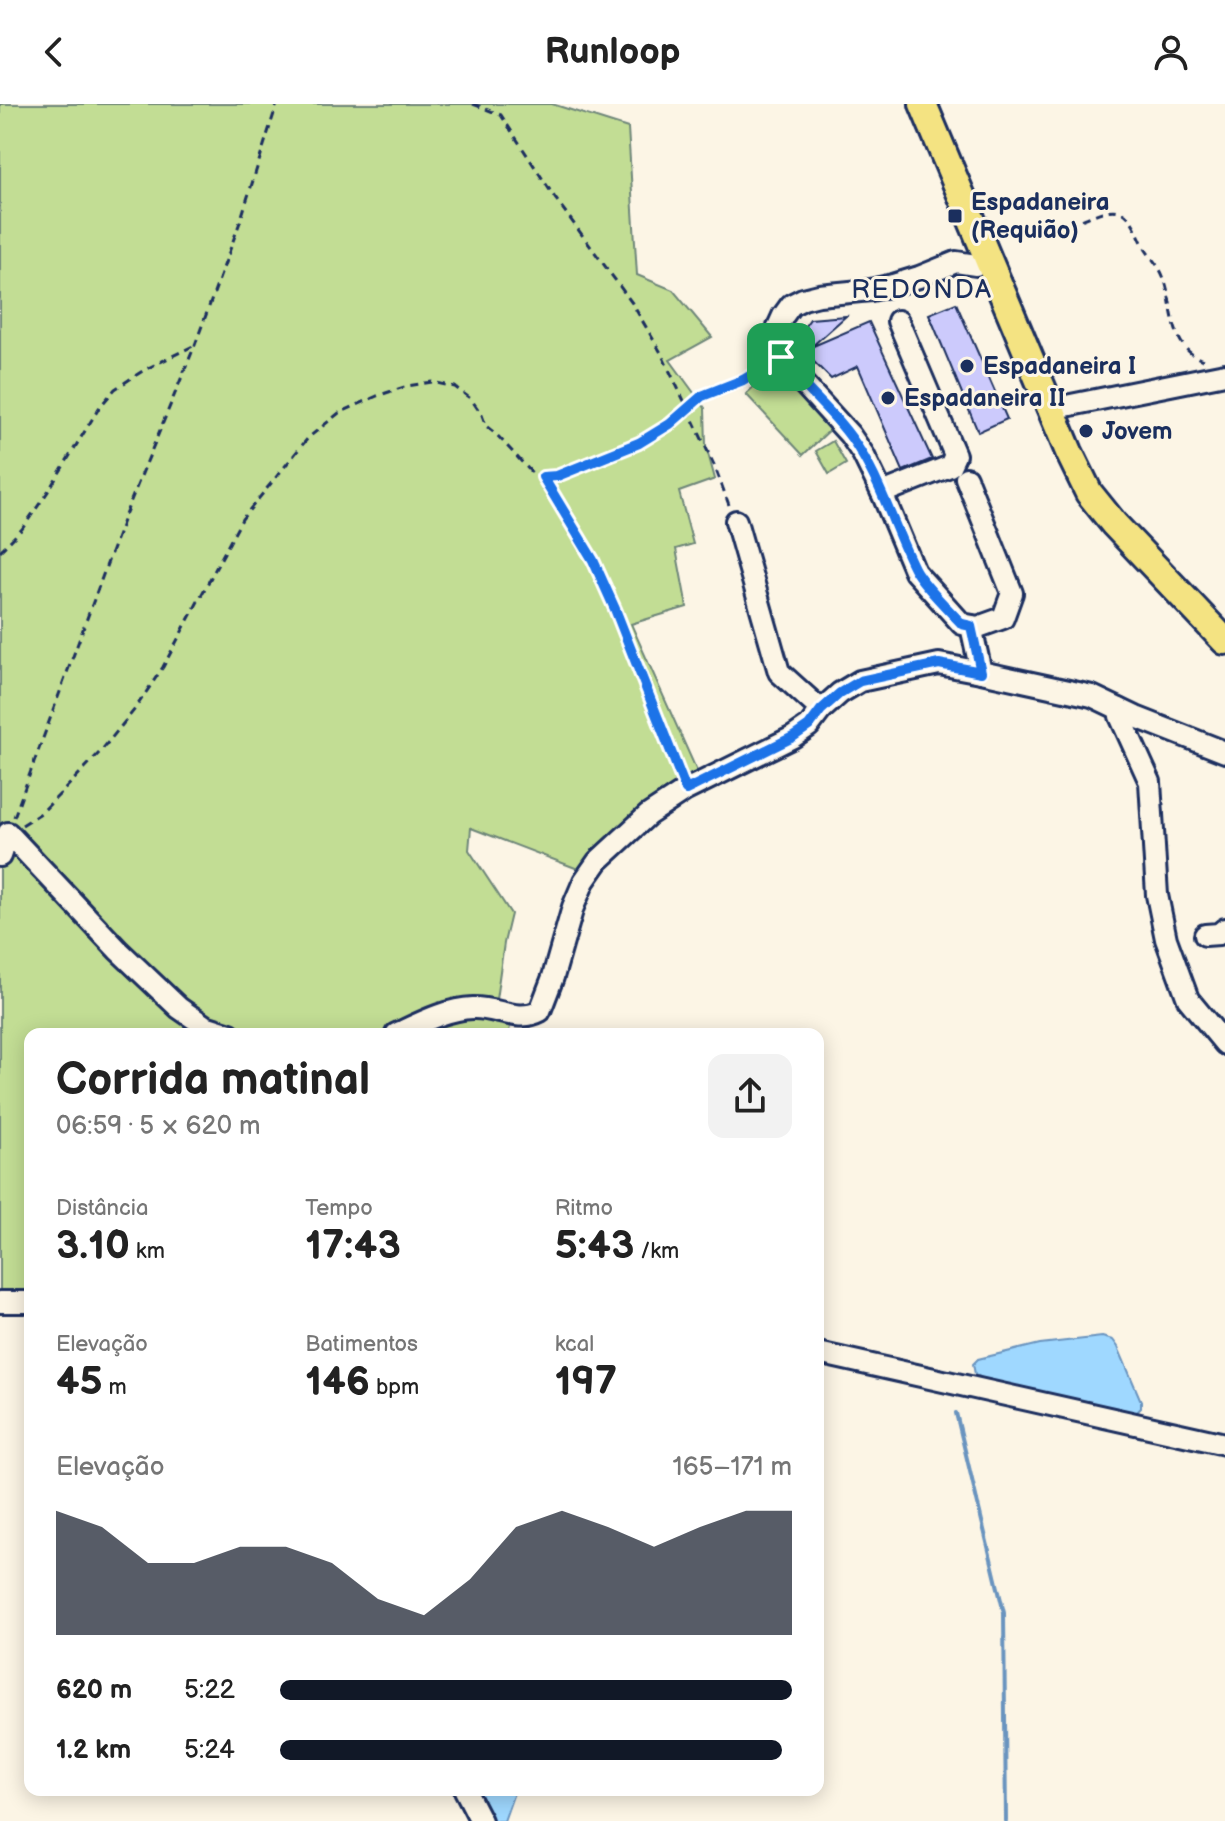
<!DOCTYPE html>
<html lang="pt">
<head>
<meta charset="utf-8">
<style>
  body { margin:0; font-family:"Balsamiq Sans",sans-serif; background:#f2f2f2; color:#222; height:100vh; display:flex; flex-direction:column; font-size:30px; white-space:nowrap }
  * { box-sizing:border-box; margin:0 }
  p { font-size:26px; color:#767676 }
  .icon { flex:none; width:44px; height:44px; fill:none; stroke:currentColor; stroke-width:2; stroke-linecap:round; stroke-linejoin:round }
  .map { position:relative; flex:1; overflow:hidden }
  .side { position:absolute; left:24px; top:924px; width:800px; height:768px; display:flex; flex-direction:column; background:#fff; border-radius:16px; box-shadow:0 4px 20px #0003 }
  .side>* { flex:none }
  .pin { position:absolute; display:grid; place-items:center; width:68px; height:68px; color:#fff; margin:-34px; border-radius:16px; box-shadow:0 4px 12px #0006 }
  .round { display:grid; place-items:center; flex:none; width:84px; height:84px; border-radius:16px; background:#f2f2f2 }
  .overview { display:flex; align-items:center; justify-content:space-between; height:136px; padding:0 32px }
  h1 { font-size:44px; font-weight:800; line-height:60px }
  .metrics { display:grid; grid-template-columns:repeat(3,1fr); gap:12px; height:136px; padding:8px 32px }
  .metrics div { display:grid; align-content:center }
  .metrics b { font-size:40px; font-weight:800 }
  .metrics small { font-size:22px; font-weight:400 }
  .metrics p { font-size:22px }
  .chart { height:224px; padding:16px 32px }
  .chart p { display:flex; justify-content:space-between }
  .chart svg { width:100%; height:144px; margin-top:8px; fill:#111827; opacity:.7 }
  ul { padding:0 32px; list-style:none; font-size:26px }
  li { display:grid; grid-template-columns:128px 96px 1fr; align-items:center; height:60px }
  li i { height:20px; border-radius:10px; background:#111827 }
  header { display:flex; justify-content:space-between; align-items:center; height:104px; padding:0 32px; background:#fff; font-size:36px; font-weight:800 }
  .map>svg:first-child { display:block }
  .green { fill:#c2dd94; stroke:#6e8679; stroke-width:2 }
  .water { fill:#9fd8ff; stroke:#6a94bf; stroke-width:2 }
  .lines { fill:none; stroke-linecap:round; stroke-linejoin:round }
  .stream { stroke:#6a94bf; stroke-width:4 }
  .building { fill:#cccafc; stroke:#1b2f5e; stroke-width:2 }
  .minor-casing { stroke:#1b2f5e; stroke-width:26 }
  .major-casing { stroke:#1b2f5e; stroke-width:32 }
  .path { stroke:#1b2f5e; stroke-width:3; stroke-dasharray:8 6; stroke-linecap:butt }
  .minor { stroke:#fcf5e5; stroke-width:20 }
  .major { stroke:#f4e382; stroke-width:26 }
  .route-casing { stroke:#fff; stroke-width:16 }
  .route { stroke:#1a73e8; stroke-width:10 }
  .poi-dot { fill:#1b2f5e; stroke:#fcf5e5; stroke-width:3 }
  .labels { text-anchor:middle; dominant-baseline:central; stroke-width:6; stroke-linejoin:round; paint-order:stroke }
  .poi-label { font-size:24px; font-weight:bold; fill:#1b2f5e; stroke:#fcf5e5; text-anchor:start }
  .neighbourhood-label { font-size:26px; letter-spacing:2px; fill:#1b2f5e; stroke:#fcf5e5 }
</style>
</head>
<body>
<header><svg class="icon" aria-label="back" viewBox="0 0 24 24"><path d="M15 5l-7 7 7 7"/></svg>Runloop<svg class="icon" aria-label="person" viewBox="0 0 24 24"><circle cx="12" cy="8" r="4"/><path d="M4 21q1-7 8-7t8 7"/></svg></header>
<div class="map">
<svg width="1225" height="1717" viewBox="0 0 1225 1717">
  <rect width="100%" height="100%" fill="#fcf5e5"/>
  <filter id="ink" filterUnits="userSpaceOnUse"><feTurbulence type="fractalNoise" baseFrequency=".0125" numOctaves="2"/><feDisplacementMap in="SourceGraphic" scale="16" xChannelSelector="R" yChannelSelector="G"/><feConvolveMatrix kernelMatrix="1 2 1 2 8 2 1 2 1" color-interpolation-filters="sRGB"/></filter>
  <g filter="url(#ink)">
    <g class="green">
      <polygon points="0,0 552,0 628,24 637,171 673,186 712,233 670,256 705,304 706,342 715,375 679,388 693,440 676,445 687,503 631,520 700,674 586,768 471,724 469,746 511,810 504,839 493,917 510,920 509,930 30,930 30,1190 0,1191"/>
      <polygon points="775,263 832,324 803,351 746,290"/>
      <polygon points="833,337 846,360 829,370 816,347"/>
    </g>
    <g class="water">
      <polygon points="1102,1233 1113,1236 1118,1243 1141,1297 1141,1304 1135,1310 982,1274 975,1270 973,1260 978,1255 1040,1240"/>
      <polygon points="481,1686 515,1686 504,1717 487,1717 475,1701"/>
    </g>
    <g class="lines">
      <polyline class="stream" points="956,1309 1004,1509 1006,1717"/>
    </g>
    <g class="building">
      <polygon points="956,199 1007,315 978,328 929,210"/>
      <polygon points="846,212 811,243 869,218 932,355 903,367 858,262 831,275 805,249 803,251 800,229 810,215"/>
    </g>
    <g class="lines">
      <defs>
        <g id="minor">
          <polyline points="1051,305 1225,270"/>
          <polyline points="966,374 1012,489 1003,514 978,523 962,520 915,468 882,389 863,350 850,331 790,265 778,245 776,236 778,223 783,212 791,201 803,195 819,191 871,186 893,181 919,173 956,158 976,161 989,157"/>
          <polyline points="882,389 950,362 955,351 898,217"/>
          <polyline points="736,417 779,568 821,606 840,589 860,577 939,560 981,568"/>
          <polyline points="971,522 981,568 1092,592 1136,613 1225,648"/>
          <polyline points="1119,605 1120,612 1150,678 1157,791 1166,835 1188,895 1225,940"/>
          <polyline points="0,752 8,729 118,846 179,904 205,922 230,930"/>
          <polyline points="1205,831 1219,830 1225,825"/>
          <path d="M396 930C420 919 446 905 473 904 496 903 518 919 540 907L553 873 573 803 584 777 598 757 648 711 686 686 793 633 809 622 821 606"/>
          <polyline points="0,1198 30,1198"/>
          <polyline points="818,1249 1225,1340"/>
          <polyline points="465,1686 481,1717"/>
        </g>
        <polyline id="major" points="923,0 1069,348 1089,389 1114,420 1225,537"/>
      </defs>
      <use href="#minor" class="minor-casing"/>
      <use href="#major" class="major-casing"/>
      <g class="path">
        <polyline points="473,0 501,11 555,94 632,199 660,247 687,303 715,363 729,401"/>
        <path d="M1000 131C1024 121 1047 123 1072 119 1086 116 1104 103 1119 107 1133 110 1139 135 1146 146 1152 155 1159 162 1163 172 1175 199 1167 243 1203 256"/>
        <polyline points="543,374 593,456 615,505 680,671"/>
        <polyline points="0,447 22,425 47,389 99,304 115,285 144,266 195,241"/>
        <polyline points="14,713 125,411 195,241 240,118 277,0"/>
        <polyline points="22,721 41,709 65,685 101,647 135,605 163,563 242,415 308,334 339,309 377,292 407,282 432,278 455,283 471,295 482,311 486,322 497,331 531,368 543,373 557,372 639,339 670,320 702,292 743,276 769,260"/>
      </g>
      <use href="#minor" class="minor"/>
      <use href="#major" class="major"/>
    </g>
  </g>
  <g class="lines" filter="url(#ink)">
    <defs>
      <path id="route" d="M781 253C804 287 839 311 860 347 883 384 895 426 914 464 922 480 949 506 962 520L971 522 981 568 939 560 860 577 840 589 821 606 809 622 793 633 686 686 615 505 593 456 543 373 557 372 639 339 670 320 702 292 743 276Z"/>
    </defs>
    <use href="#route" class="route-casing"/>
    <use href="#route" class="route"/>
  </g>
  <g class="poi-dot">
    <rect x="947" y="104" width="16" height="16" rx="4"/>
    <circle cx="967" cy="262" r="8"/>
    <circle cx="888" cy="294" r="8"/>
    <circle cx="1086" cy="327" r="8"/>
  </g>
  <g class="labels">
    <g class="poi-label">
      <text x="971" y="98">Espadaneira<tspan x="971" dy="28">(Requião)</tspan></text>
      <text x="983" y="262">Espadaneira I</text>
      <text x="904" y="294">Espadaneira II</text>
      <text x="1102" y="327">Jovem</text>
    </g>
    <g class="neighbourhood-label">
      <text x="922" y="186">REDONDA</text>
    </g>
  </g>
</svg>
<div class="pin" style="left:781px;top:253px;background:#1e9e55"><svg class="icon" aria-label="arrive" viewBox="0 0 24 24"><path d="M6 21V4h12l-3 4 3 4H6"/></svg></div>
<section class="side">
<div class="overview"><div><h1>Corrida matinal</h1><p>06:59 · 5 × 620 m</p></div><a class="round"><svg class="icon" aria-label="share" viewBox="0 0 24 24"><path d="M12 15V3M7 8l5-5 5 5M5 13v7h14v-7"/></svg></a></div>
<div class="metrics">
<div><p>Distância</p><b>3.10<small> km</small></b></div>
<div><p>Tempo</p><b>17:43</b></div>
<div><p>Ritmo</p><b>5:43<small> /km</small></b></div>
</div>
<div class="metrics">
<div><p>Elevação</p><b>45<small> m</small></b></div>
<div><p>Batimentos</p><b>146<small> bpm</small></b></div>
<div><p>kcal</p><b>197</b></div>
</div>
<div class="chart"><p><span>Elevação</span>165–171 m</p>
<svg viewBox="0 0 160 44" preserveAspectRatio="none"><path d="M0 44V6L10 11L20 22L30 22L40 17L50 17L60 22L70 33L80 38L90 27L100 11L110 6L120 11L130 17L140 11L150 6L160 6V44z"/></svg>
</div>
<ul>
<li><b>620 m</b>5:22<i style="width:100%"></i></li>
<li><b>1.2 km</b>5:24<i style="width:98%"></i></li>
</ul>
</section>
</div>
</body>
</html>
